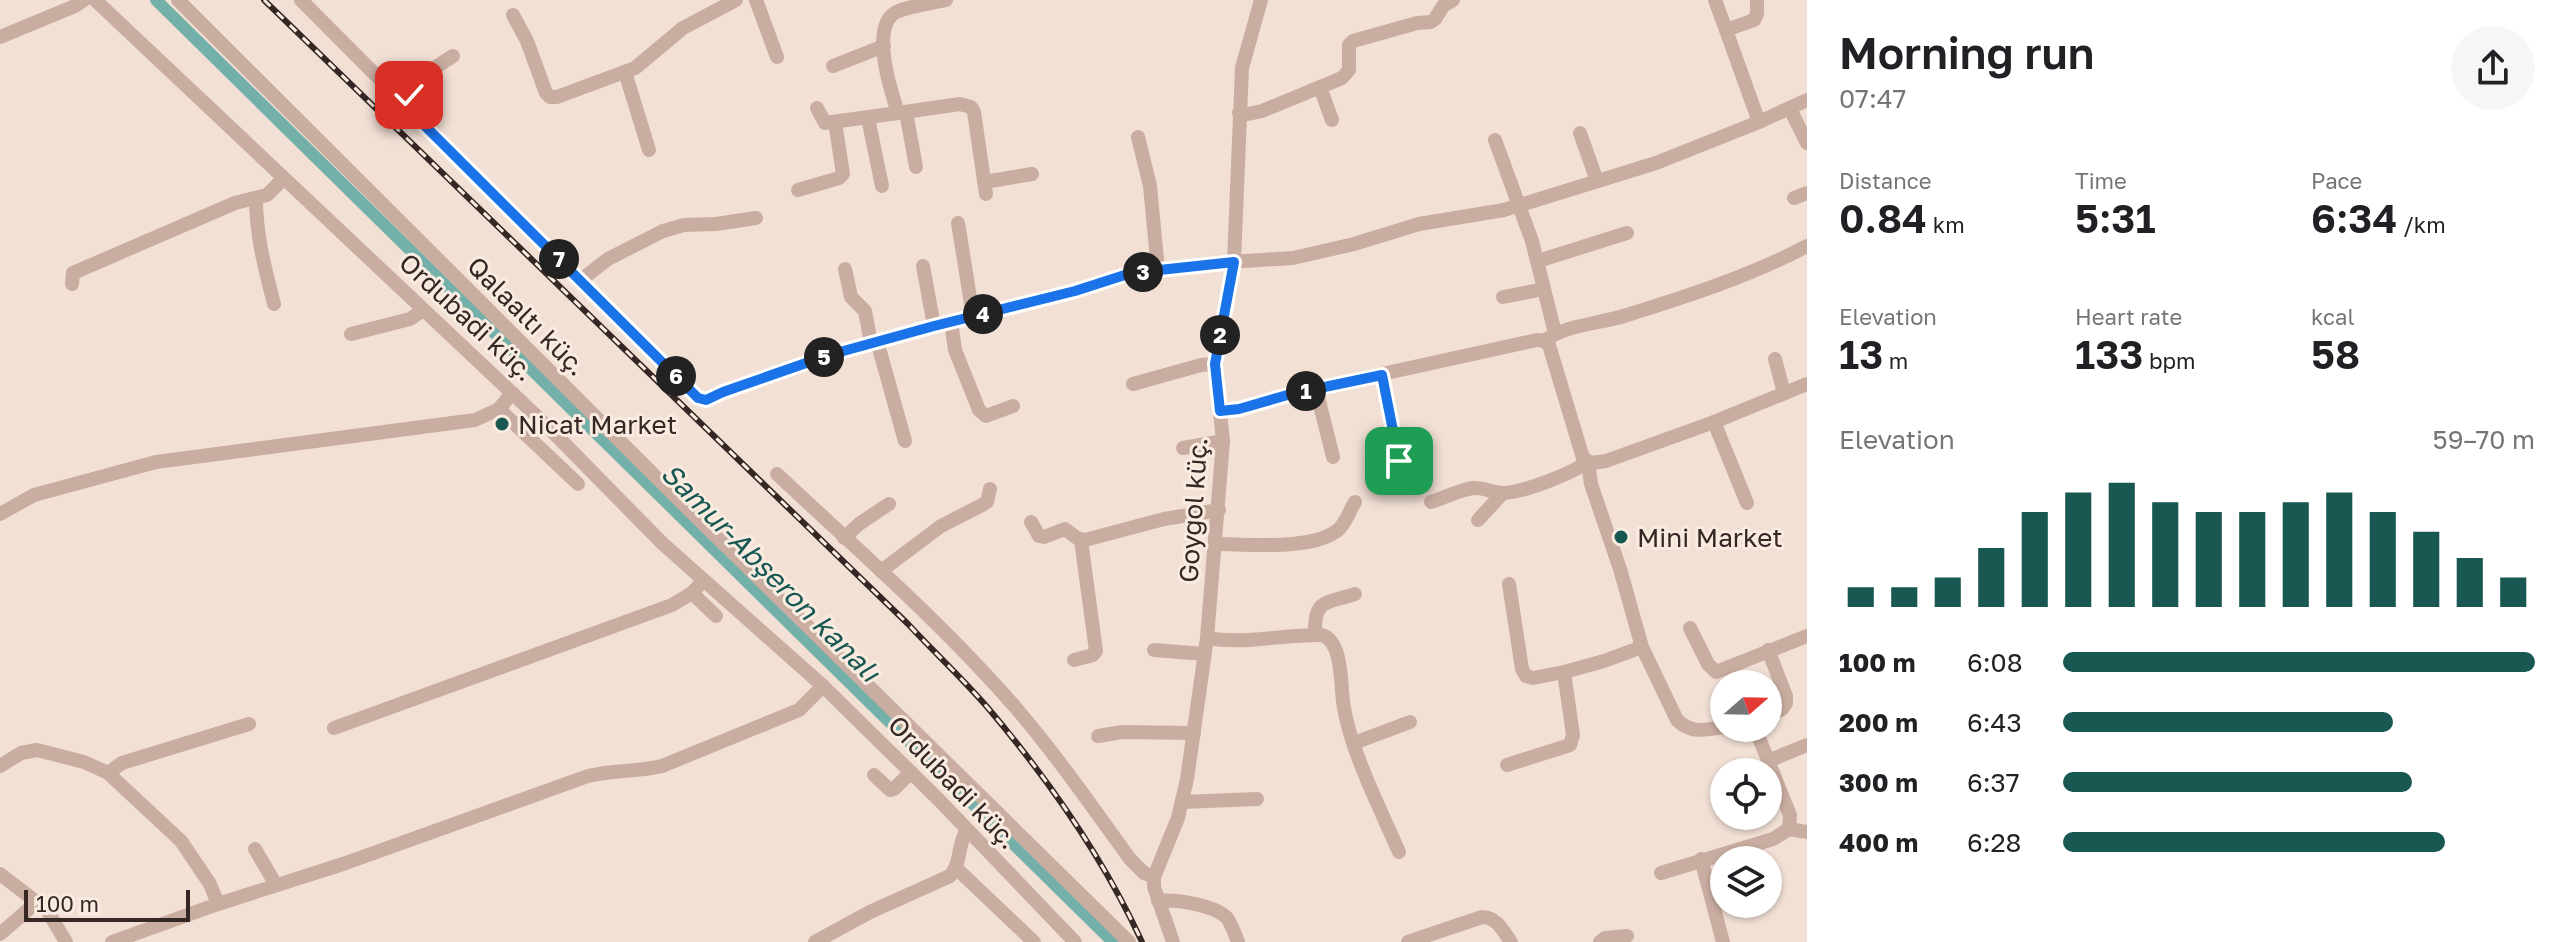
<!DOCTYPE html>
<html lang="en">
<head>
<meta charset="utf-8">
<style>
  body { margin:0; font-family:"Golos Text",sans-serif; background:#f6f6f6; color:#202124; height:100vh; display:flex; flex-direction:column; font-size:30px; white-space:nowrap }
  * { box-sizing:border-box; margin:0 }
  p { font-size:26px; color:#757577 }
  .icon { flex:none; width:44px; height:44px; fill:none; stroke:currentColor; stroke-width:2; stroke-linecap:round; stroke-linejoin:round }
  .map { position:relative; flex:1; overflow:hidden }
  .details { display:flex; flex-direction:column; background:#fff; width:760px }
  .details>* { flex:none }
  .needle { width:52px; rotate:70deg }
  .controls { position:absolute; left:1710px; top:670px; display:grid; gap:16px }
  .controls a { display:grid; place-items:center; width:72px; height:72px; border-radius:50%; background:#fff; box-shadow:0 2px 6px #0004; font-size:40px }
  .scale { position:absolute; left:24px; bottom:20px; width:166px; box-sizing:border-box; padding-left:8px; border:4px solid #342724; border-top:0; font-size:22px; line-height:28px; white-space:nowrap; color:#342724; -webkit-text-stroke:6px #faebe1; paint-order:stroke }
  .pin { position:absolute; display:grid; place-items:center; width:68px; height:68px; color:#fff; margin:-34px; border-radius:16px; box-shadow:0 4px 12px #0006 }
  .km { position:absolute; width:40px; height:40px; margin:-20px; border-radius:50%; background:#222; color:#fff; font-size:22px; line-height:40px; text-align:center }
  .round { display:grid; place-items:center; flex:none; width:84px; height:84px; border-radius:42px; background:#f6f6f6 }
  .headline { display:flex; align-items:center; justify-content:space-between; height:136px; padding:0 32px }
  h1 { font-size:44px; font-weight:600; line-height:60px }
  .figures { display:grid; grid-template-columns:repeat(3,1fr); gap:12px; height:136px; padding:8px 32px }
  .figures div { display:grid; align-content:center }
  .figures b { font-size:40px; font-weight:600 }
  .figures small { font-size:22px; font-weight:400 }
  .figures p { font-size:22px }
  .chart { height:224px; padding:16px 32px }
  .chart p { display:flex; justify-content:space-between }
  .chart svg { width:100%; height:144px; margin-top:8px; stroke:#185752; stroke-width:6 }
  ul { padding:0 32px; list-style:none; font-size:26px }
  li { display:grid; grid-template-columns:128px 96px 1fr; align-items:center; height:60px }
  li i { height:20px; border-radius:10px; background:#185752 }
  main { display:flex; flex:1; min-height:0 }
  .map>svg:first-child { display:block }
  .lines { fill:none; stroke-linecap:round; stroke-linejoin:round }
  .canal { stroke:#73b0a9; stroke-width:12 }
  .minor { stroke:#caada1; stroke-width:14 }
  .rail-casing { stroke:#342724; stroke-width:6 }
  .rail { stroke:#faebe1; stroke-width:3; stroke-dasharray:9; stroke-linecap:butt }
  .route-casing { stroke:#fff; stroke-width:16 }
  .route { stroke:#1a73e8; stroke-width:10 }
  .poi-dot { fill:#185752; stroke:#faebe1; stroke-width:3 }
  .labels { text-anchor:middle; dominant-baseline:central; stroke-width:6; stroke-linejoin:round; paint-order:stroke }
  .street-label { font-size:26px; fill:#342724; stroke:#faebe1 }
  .poi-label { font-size:26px; fill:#342724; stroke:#faebe1; text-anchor:start }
  .water-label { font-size:28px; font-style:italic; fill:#185752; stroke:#faebe1 }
</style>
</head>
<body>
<main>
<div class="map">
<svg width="1807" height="942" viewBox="0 0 1807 942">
  <rect width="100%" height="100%" fill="#f2e0d5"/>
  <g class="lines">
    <polyline class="canal" points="156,0 1113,942"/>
    <g class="minor">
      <polyline points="95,0 546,425 662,543 823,686 939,800 1075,942"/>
      <polyline points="178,0 667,488 1129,942"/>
      <polyline points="301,0 688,388 698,398 706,400 723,392 829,355 934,326 1075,291 1131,273 1214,263 1293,258 1354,244 1419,224 1504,210 1656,163 1759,122 1807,100"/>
      <polyline points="756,0 777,57"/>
      <polyline points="1715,0 1726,30"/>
      <polyline points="1757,0 1757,14 1754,20 1726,30 1759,122"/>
      <polyline points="513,15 527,41 546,93 550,97 557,97 635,68 683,28 736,0"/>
      <polyline points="0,37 75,6 84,0"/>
      <polyline points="833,66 884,46"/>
      <polyline points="625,72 649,150"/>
      <polyline points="1320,87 1332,120"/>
      <polyline points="402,102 413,90 414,81 453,56"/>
      <path d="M817 108 825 123 898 113C891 91 872 34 892 15 900 7 934 3 946 0"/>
      <polyline points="1790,109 1807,143"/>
      <polyline points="906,112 916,167"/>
      <polyline points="898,113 960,104 971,107 974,112 986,194"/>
      <polyline points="1239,113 1248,114 1262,111 1342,78 1349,70 1349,45 1353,41 1417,23 1431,22 1435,19 1443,6 1453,0"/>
      <polyline points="868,118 882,186"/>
      <polyline points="1580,133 1597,181"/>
      <polyline points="1138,137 1150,186 1158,270"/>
      <polyline points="1495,140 1532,241 1555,333"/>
      <polyline points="984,182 1032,174"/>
      <polyline points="798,190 839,178 843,174 835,122"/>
      <polyline points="1794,198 1807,193"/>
      <path d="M256 199C256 235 265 269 274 304"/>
      <polyline points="958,223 973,316"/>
      <polyline points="1538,261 1627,233"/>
      <polyline points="923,266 934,326"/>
      <polyline points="845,269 851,297 865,311 871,343"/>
      <polyline points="581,280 608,259 663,231 684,225 716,224 756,218"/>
      <polyline points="72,284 73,273 235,203 267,195 283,179"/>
      <polyline points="1503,297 1544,289"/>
      <polyline points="951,322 955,350 979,410 986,416 1013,406"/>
      <polyline points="351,334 410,319 423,310"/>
      <polyline points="877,341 905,441"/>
      <path d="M1544 341C1567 324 1600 324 1627 315 1688 296 1750 276 1807 246"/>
      <polyline points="1775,359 1784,393"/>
      <polyline points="1382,375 1399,461"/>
      <polyline points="1133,384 1201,365 1215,364"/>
      <polyline points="1316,389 1333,457"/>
      <polyline points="499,409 578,484"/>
      <polyline points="1220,411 1239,409 1291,394 1537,340 1544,341 1549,345 1583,458 1592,463 1606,461 1714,422 1807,384"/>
      <polyline points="1714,422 1747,503"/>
      <polyline points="1183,448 1223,441"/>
      <path d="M777 474C858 550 943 624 1016 708 1057 756 1093 808 1130 859L1144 873 1154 877"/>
      <path d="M1431 502C1444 498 1459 490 1473 488 1484 487 1493 493 1504 493 1525 492 1570 474 1588 462L1591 484 1620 569 1642 647 1677 720C1691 734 1706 730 1724 727"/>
      <polyline points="0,514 34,495 156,462 475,420 499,409 512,393"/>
      <polyline points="1478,520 1503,493"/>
      <polyline points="1031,522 1039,536 1044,537 1065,529 1077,538 1085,540 1164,519 1219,510"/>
      <polyline points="844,538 859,524 889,504"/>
      <path d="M1215 544C1247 544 1315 551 1339 529 1346 522 1350 510 1355 502"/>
      <polyline points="881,571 941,526 982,505 987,502 990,489"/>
      <polyline points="1509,584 1522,669 1526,676 1533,678 1564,672"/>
      <polyline points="692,593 716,616"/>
      <polyline points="1690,628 1708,664 1716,672 1807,636"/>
      <path d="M1315 634C1314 599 1325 604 1355 594"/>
      <path d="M1207 638C1246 645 1283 634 1322 635 1344 642 1340 688 1344 708 1352 754 1380 808 1399 852"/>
      <polyline points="1154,650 1204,654"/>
      <polyline points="1074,660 1093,655 1096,651 1081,540"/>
      <polyline points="1768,716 1782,709 1786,703 1786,696 1768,650"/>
      <polyline points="334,728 672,605 692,593 703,581"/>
      <polyline points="1098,736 1122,732 1194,733"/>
      <polyline points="1354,743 1410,722"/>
      <polyline points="1768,761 1807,745"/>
      <polyline points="1507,765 1570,745 1573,735 1564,672 1604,661 1642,647"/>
      <polyline points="0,766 21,753 37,750 84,762 108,773 181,841 210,884 218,904"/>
      <polyline points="108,773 122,763 249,724"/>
      <polyline points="874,775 890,790 894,789 911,772"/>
      <polyline points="1182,802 1257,799"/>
      <polyline points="1789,829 1807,832"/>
      <polyline points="255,849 276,885"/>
      <polyline points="1701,859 1723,942"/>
      <polyline points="956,868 1034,942"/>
      <polyline points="1661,873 1773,839 1789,829 1790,815 1755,728"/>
      <polyline points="0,874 47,910 66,942"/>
      <path d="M1158 901C1175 899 1215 905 1227 918 1232 925 1235 934 1238 942"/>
      <polyline points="0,934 37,902"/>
      <path d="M112 942 218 904 343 864 588 776C613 770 638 772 662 766L799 710 823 686"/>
      <path d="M815 942 870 912 950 876C962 862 957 845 967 830"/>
      <polyline points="1173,942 1154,887 1154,877 1178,818 1187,779 1207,638 1223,441 1215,364 1234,262 1242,68 1261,0"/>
      <path d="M1408 942 1482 917C1497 917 1503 931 1511 942"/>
      <polyline points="1600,942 1605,938 1627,936"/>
    </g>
    <defs>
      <path id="rail" d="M264 0 908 624C934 652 963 679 988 708 1048 779 1103 857 1142 942"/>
    </defs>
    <use href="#rail" class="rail-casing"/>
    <use href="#rail" class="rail"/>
  </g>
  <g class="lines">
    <defs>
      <polyline id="route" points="409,95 402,102 425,126 698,398 706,400 723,392 829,355 934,326 1075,291 1131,273 1234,262 1215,364 1220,411 1239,409 1291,394 1382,375 1399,461"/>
    </defs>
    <use href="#route" class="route-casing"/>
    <use href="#route" class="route"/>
  </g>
  <g class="poi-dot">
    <circle cx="502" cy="424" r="8"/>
    <circle cx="1621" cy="537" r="8"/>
  </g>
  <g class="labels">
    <g class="street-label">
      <text transform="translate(527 316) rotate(45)">Qalaaltı küç.</text>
      <text transform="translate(467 317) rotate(43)">Ordubadi küç.</text>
      <text transform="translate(1193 510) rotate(-86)">Goygol küç.</text>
      <text transform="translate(953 782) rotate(46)">Ordubadi küç.</text>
    </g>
    <g class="poi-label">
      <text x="518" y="424">Nicat Market</text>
      <text x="1637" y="537">Mini Market</text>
    </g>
    <g class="water-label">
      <text transform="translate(771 572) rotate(45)">Samur-Abşeron kanalı</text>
    </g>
  </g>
</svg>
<div class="controls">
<a><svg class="needle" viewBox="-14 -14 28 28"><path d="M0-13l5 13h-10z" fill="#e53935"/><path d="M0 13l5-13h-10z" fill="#757577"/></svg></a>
<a><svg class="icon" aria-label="locate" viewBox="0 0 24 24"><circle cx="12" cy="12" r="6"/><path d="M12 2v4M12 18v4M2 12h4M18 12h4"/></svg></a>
<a><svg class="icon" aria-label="layers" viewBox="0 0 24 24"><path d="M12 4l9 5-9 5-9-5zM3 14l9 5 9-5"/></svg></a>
</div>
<div class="scale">100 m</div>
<div class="pin" style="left:1399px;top:461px;background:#1e9e55"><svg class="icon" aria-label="arrive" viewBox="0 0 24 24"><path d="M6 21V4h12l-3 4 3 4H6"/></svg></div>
<div class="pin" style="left:409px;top:95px;background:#d93025"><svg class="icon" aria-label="check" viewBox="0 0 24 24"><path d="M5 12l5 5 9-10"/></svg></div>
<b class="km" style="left:1306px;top:391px">1</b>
<b class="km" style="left:1220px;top:335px">2</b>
<b class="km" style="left:1143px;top:272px">3</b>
<b class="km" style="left:983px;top:314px">4</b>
<b class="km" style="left:824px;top:357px">5</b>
<b class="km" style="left:676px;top:376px">6</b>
<b class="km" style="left:559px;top:259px">7</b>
</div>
<section class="details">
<div class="headline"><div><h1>Morning run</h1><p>07:47</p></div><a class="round"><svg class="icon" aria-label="share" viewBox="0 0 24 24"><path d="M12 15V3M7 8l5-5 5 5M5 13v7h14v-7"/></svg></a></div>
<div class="figures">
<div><p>Distance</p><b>0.84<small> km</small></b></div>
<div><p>Time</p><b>5:31</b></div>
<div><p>Pace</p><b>6:34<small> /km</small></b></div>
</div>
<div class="figures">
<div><p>Elevation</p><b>13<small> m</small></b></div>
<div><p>Heart rate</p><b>133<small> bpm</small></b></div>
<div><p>kcal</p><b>58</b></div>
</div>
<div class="chart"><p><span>Elevation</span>59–70 m</p>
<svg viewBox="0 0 160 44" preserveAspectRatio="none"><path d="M5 44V38M15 44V38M25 44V35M35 44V26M45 44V15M55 44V9M65 44V6M75 44V12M85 44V15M95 44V15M105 44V12M115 44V9M125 44V15M135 44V21M145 44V29M155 44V35"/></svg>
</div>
<ul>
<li><b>100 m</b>6:08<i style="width:100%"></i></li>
<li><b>200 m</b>6:43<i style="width:70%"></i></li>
<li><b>300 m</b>6:37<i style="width:74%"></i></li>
<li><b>400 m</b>6:28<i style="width:81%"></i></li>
</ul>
</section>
</main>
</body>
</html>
